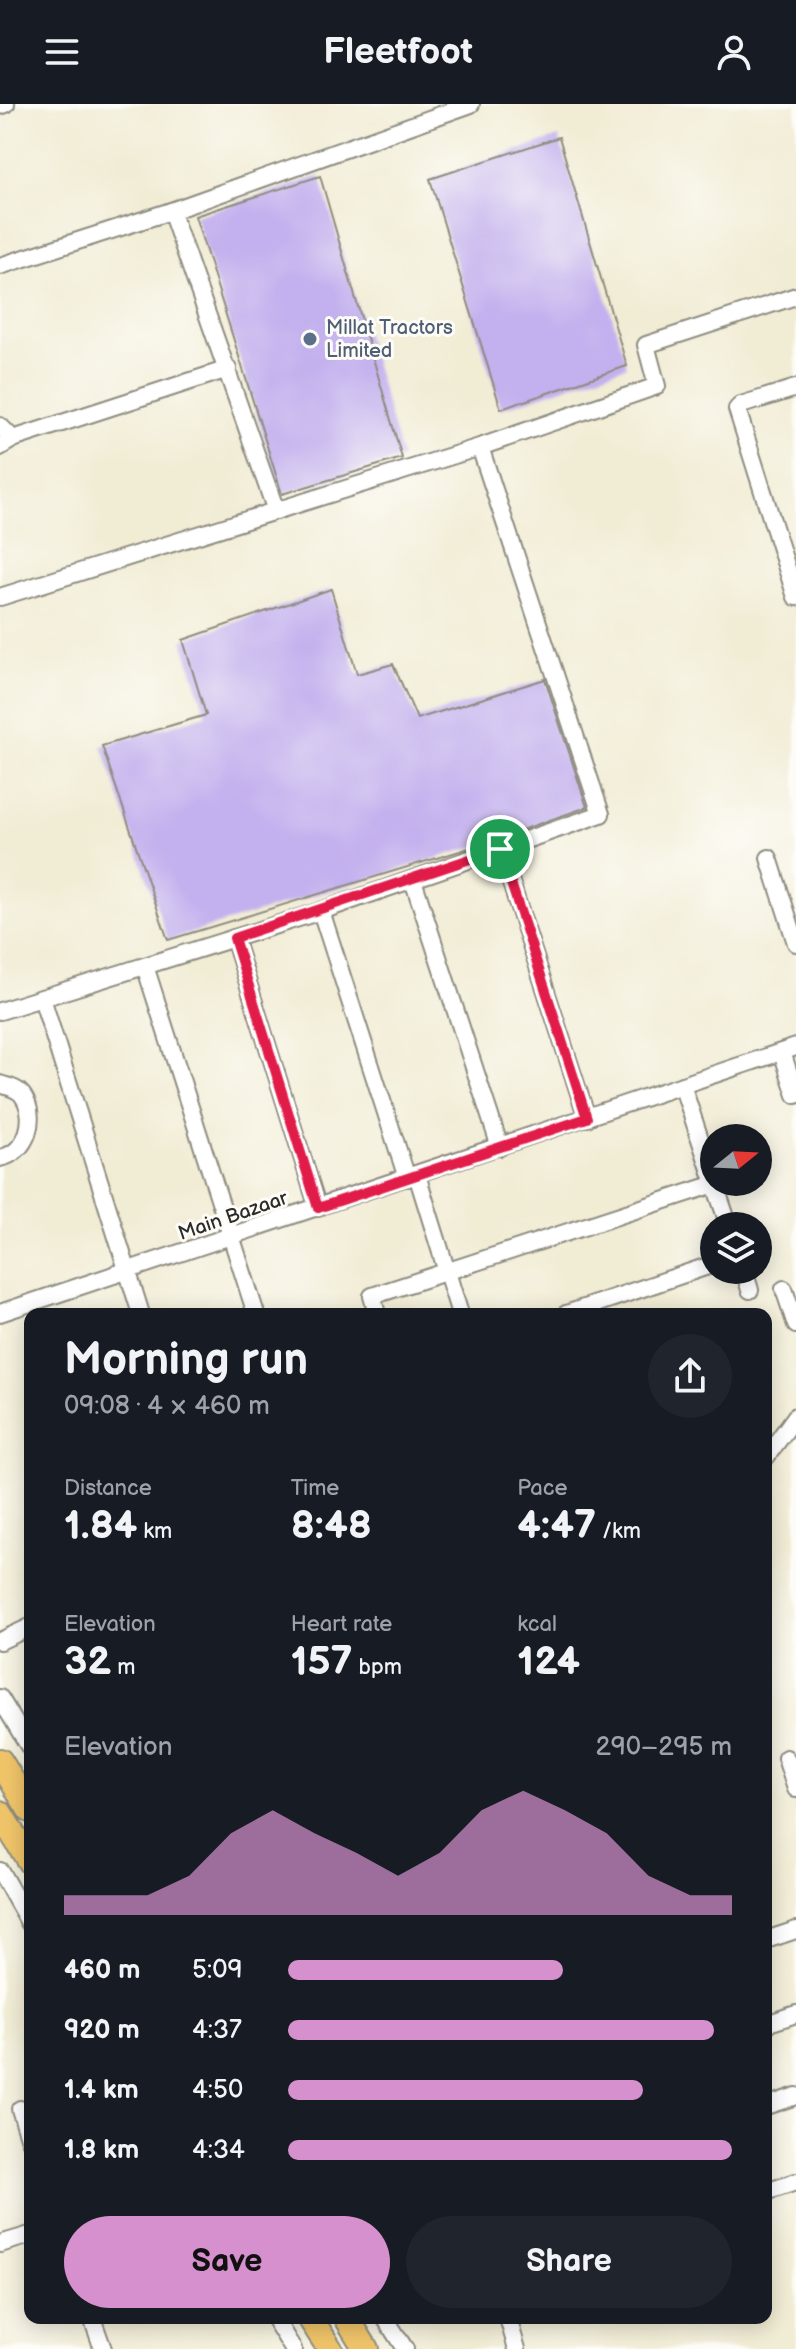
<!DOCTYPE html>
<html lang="en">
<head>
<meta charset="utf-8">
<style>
  body { margin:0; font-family:"Balsamiq Sans",sans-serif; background:#20242c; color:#f1f3f6; height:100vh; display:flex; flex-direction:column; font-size:30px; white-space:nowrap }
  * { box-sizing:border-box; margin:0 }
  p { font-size:26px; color:#9ea1a6 }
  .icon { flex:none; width:44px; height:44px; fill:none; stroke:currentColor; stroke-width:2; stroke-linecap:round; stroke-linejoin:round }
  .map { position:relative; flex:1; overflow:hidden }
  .details { position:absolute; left:24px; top:1204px; width:748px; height:1016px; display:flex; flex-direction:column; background:#171b24; border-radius:16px; box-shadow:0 4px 20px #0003 }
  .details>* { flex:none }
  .needle { width:52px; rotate:72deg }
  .tools { position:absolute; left:700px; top:1020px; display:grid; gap:16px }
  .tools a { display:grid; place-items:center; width:72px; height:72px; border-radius:50%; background:#171b24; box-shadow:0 4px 20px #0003; font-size:40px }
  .pin { position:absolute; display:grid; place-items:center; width:68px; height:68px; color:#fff; margin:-34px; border:4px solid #fff; border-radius:50%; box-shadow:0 2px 8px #0007 }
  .round { display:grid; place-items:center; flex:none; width:84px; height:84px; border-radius:42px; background:#20242c }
  .headline { display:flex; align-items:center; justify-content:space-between; height:136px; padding:0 40px }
  h1 { font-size:44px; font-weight:700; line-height:60px }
  .metrics { display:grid; grid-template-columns:repeat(3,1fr); gap:12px; height:136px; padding:8px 40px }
  .metrics div { display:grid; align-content:center }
  .metrics b { font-size:40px; font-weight:700 }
  .metrics small { font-size:22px; font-weight:400 }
  .metrics p { font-size:22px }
  .chart { height:224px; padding:16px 40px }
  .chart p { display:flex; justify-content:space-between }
  .chart svg { width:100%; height:144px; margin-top:8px; fill:#d690ce; opacity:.7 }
  .primary-button { display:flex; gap:16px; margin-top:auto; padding:16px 40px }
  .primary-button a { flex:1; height:92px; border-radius:48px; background:#d690ce; color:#111; font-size:32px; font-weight:700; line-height:92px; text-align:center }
  .primary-button a+a { background:#20242c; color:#f1f3f6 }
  ul { padding:0 40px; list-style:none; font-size:26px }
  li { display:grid; grid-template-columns:128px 96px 1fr; align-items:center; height:60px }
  li i { height:20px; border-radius:10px; background:#d690ce }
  header { display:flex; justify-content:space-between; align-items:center; height:104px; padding:0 40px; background:#171b24; font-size:36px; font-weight:700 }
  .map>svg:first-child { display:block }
  .building { fill:#c3b0ee }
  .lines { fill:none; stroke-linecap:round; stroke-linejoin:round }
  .minor-casing { stroke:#8e8c80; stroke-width:20 }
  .highway-casing { stroke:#8e8c80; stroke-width:28 }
  .minor { stroke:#fff; stroke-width:16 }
  .highway { stroke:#efc469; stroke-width:24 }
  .route-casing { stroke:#fff; stroke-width:16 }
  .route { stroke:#e11d48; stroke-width:10 }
  .service-dot { fill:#5c6f8a; stroke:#fdfcf7; stroke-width:3 }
  .labels { text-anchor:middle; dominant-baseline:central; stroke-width:6; stroke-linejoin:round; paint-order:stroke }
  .service-label { font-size:20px; fill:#4e5e75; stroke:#fdfcf7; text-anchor:start }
  .street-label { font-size:20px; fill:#2b2b2b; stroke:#fdfcf7 }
</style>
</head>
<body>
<header><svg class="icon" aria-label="menu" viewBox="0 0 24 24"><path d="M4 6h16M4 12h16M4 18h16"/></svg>Fleetfoot<svg class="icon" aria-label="person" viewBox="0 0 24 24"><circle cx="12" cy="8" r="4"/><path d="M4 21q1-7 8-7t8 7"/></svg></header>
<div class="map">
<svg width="796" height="2245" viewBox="0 0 796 2245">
  <rect width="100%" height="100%" fill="#fdfcf7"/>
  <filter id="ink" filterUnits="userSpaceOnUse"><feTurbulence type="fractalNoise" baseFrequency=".0125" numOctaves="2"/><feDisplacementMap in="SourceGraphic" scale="16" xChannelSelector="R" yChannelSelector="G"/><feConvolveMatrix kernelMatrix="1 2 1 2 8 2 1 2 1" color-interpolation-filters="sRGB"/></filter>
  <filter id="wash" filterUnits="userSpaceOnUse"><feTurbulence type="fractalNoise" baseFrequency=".006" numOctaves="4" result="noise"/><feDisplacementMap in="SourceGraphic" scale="32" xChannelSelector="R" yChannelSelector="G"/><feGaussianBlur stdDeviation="1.8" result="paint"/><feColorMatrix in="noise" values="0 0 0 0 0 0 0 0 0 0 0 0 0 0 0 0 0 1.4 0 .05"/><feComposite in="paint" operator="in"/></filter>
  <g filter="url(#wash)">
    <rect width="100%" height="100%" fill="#f1ecd4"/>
    <g id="blocks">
      <g class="building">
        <polygon points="559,33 627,262 501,305 430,75"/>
        <polygon points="320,72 402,354 282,390 195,112"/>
        <polygon points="331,485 357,570 393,560 417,615 545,575 587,703 473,743 168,836 102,642 206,611 183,536"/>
      </g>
    </g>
  </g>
  <g filter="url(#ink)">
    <use href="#blocks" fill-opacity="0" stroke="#8e8c80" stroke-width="2"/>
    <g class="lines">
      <defs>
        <g id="minor">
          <polyline points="0,2 6,0"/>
          <polyline points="171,107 471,0"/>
          <polyline points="0,162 171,107 276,407"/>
          <polyline points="796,284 741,301 737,305 796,493"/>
          <polyline points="0,322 13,335"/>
          <polyline points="0,343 13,335 228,265"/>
          <polyline points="0,493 480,343 657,282 646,241 796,192"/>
          <polyline points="500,745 587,1014"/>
          <polyline points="769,754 796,839"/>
          <polyline points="413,776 500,1043"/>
          <polyline points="321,807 407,1074"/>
          <polyline points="234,834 318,1104"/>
          <polyline points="145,862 256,1210"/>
          <polyline points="42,894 141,1210"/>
          <polyline points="0,907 321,807 601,710 480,343"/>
          <polyline points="782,948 796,991"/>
          <path d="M0 980C8 983 18 984 23 992 38 1014 27 1049 0 1054"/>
          <polyline points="682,981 714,1077"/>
          <polyline points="417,1071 460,1210"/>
          <polyline points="714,1078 729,1122"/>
          <polyline points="744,1166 750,1186"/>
          <polyline points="784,1185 796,1221"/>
          <polyline points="0,1209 796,943"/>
          <polyline points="377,1210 372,1192 715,1080"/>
          <polyline points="566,1210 714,1160"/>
          <polyline points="766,1353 796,1312"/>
          <polyline points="0,1537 30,1523"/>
          <polyline points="0,1594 30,1644"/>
          <polyline points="786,1654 796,1685"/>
          <polyline points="0,1767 30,1820"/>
          <polyline points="766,1836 796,1826"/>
          <polyline points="766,1920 796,1910"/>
          <polyline points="766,2002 796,1992"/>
          <polyline points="20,2005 30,2036"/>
          <polyline points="766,2088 796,2078"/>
          <polyline points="0,2140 30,2131"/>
          <polyline points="92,2214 103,2245"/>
          <polyline points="274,2214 293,2245"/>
          <polyline points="385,2214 405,2245"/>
          <polyline points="508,2214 517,2245"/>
        </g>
        <g id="highway">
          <polyline points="0,1657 30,1706"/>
          <polyline points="0,1709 30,1758"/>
          <polyline points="310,2214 330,2245"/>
          <polyline points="347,2214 366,2245"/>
        </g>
      </defs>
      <use href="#minor" class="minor-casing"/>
      <use href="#highway" class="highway-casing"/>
      <use href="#minor" class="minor"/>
      <use href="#highway" class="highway"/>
    </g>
  </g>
  <g class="lines" filter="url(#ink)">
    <defs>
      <polygon id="route" points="500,745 587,1014 318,1104 234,834"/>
    </defs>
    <use href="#route" class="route-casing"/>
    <use href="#route" class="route"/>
  </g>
  <circle class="service-dot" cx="310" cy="235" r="8"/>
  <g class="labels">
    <g class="service-label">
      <text x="326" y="224">Millat Tractors<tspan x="326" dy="23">Limited</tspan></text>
    </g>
    <g class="street-label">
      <text transform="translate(233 1112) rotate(-19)">Main Bazaar</text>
    </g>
  </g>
</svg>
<div class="tools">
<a><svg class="needle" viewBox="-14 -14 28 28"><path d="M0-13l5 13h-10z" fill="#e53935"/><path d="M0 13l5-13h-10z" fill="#9ea1a6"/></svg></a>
<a><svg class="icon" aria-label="layers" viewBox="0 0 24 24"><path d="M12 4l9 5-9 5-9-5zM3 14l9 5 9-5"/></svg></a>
</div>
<div class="pin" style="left:500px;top:745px;background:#1e9e55"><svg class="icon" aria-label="arrive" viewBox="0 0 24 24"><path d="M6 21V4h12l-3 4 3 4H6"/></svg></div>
<section class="details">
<div class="headline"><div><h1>Morning run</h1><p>09:08 · 4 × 460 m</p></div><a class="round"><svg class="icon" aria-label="share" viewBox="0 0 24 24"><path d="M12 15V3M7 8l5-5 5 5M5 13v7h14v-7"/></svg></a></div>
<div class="metrics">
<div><p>Distance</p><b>1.84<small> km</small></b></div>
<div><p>Time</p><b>8:48</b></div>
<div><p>Pace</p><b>4:47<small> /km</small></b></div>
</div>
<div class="metrics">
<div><p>Elevation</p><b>32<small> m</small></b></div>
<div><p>Heart rate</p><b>157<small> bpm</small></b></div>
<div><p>kcal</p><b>124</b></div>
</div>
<div class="chart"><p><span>Elevation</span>290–295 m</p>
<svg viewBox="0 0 160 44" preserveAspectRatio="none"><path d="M0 44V38L10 38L20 38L30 32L40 19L50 12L60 19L70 25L80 32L90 25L100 12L110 6L120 12L130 19L140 32L150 38L160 38V44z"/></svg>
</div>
<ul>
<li><b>460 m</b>5:09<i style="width:62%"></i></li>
<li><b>920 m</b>4:37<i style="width:96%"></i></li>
<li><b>1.4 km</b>4:50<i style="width:80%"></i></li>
<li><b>1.8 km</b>4:34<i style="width:100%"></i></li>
</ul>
<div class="primary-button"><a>Save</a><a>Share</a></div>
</section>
</div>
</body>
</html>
